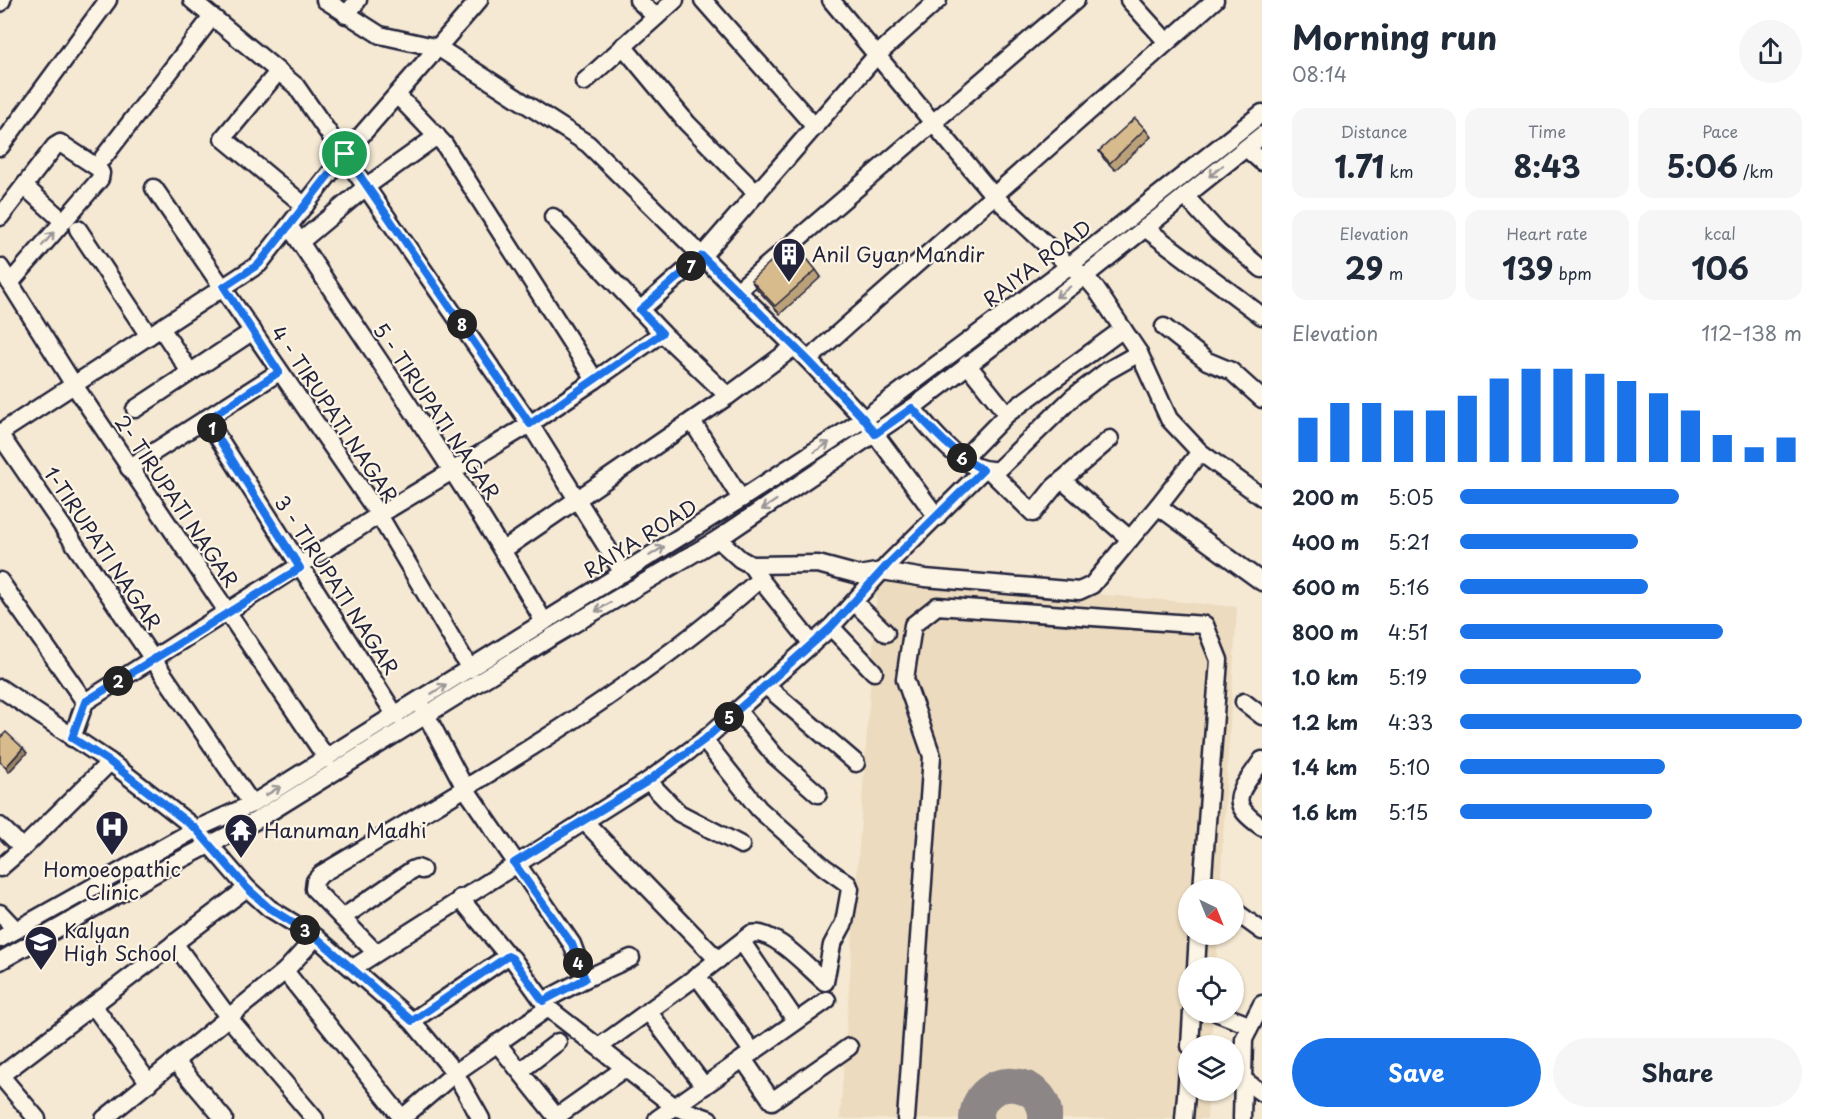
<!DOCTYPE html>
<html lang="en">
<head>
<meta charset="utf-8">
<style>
  body { margin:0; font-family:"Playpen Sans",sans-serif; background:#f6f6f7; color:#1f2937; height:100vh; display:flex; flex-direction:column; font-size:22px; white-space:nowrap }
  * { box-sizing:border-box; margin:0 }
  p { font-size:20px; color:#747a83 }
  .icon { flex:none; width:33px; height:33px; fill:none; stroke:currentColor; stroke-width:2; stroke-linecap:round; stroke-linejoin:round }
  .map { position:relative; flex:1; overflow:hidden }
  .drawer { display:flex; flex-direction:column; background:#fff; width:570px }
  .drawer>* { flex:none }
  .needle { width:39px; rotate:137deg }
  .fabs { position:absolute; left:1178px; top:879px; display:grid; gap:12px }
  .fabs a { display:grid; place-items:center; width:66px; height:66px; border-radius:50%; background:#fff; box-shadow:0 2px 4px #0004; font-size:30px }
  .pin { position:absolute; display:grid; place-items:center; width:51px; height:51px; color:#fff; margin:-26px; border:3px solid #fff; border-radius:50%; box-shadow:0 2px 6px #0007 }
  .km { position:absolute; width:30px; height:30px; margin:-15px; border-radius:50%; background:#222; color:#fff; font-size:16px; line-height:30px; text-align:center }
  .round { display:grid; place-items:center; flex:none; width:63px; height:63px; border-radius:32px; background:#f6f6f7 }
  .summary { display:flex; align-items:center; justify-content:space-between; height:102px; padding:0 30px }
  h1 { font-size:33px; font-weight:700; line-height:45px }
  .figures { display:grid; grid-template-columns:repeat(3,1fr); gap:9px; height:102px; padding:6px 30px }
  .figures div { display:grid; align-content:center; border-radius:15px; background:#f6f6f7; text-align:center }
  .figures b { font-size:30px; font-weight:700 }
  .figures small { font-size:16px; font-weight:400 }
  .figures p { font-size:16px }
  .chart { height:168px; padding:12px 30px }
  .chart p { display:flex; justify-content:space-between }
  .chart svg { width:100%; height:108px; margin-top:6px; stroke:#1a73e8; stroke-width:6 }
  .button { display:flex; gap:12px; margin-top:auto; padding:12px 30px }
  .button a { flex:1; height:69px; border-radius:36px; background:#1a73e8; color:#fff; font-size:24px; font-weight:700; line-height:69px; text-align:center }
  .button a+a { background:#f6f6f7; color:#1f2937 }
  ul { padding:0 30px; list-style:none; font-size:20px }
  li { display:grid; grid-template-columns:96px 72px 1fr; align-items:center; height:45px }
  li i { height:15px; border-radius:8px; background:#1a73e8 }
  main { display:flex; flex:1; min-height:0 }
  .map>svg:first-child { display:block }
  .built { fill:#ecdbbe }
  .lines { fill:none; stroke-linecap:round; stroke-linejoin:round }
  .taxiway { stroke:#8c8687; stroke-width:34 }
  .minor-casing { stroke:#22223b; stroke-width:21 }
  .minor { stroke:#fcf5e5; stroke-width:16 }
  .wall { fill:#baa179; stroke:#22223b; stroke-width:1.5 }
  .shaded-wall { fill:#978363; stroke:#22223b; stroke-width:1.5 }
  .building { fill:#d8bb8d; stroke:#22223b; stroke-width:1.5 }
  .oneway { stroke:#9a9698 }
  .route-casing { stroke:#fff; stroke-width:12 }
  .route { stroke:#1a73e8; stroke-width:8 }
  .labels { text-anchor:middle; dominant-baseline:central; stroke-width:4.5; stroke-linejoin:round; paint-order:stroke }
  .poi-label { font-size:20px; fill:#22223b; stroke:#fcf5e5; text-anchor:start }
  .street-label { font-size:20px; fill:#22223b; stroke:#fcf5e5 }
</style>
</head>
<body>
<main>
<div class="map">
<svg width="1262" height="1119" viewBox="0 0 1262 1119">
  <rect width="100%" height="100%" fill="#f5e9d3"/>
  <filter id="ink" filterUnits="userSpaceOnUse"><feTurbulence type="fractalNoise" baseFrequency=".0167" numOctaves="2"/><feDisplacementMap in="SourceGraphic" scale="12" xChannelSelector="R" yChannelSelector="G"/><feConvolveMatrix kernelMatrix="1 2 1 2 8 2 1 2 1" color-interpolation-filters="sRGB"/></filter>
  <g filter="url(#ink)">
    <polygon class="built" points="878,574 1237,607 1220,889 1188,890 1188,934 1218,935 1216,967 1188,968 1188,1012 1213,1013 1211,1045 1188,1046 1188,1090 1209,1091 1207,1119 840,1119"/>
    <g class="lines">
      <path class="taxiway" d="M976 1119C979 1070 1048 1077 1045 1119"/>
      <defs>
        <g id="minor">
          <polyline points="192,0 296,86 530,424 623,573"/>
          <polyline points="325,0 380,35 439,48 588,144 808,360 864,419 937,517"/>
          <polyline points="638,0 656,17"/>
          <polyline points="703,0 815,127"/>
          <polyline points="831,0 993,195 1069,266 1085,276 1096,289 1139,353 1169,419 1200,452 1262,497"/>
          <polyline points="1129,0 1166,41"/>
          <polyline points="0,3 2,0"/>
          <polyline points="346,15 358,0"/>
          <polyline points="623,46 687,123 757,194"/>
          <polyline points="278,72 223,138 305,206"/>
          <polyline points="584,82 675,0"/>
          <polyline points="0,147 108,0"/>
          <polyline points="1246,148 1262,162"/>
          <polyline points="103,158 212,17"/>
          <polyline points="24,186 63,221"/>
          <polyline points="154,188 379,515 470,669"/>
          <polyline points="1185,196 1217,231 1262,269"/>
          <polyline points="0,217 55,146 60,143 98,168 101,173 100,179 10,283"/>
          <polyline points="553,217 662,333"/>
          <path d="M290 227C376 358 467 485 544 622"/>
          <polyline points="1145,228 1262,316"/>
          <polyline points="78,229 149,336"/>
          <polyline points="300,242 367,186 437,136"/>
          <polyline points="0,267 74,385 327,759"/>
          <polyline points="737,291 1076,0"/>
          <polyline points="640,310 702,256 876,56 938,0"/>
          <polyline points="1164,327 1207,361 1231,371 1262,399"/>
          <polyline points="161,328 190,372"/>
          <polyline points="808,360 1215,0"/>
          <polyline points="967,364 1007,414"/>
          <polyline points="595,380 662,333 728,396"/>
          <path d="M912 408C933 431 963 474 998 470L1073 397 1107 371 1139 353"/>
          <polyline points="135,409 253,331"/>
          <polyline points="207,420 396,716"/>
          <polyline points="692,421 741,499"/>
          <polyline points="0,433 259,264 345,154 479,0"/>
          <polyline points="0,435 252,804"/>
          <polyline points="1200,452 1158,506 1262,582"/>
          <polyline points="963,459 1007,414 1123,329"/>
          <polyline points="129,468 279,372"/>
          <polyline points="990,471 1033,513 1054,487 1110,439"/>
          <polyline points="1062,480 1130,539 1158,506"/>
          <polyline points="718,539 740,559 751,565 818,564 859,575 882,571 925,578 1079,591 1092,585 1130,539"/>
          <polyline points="503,550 728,396 794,347"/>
          <polyline points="760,579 812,644"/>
          <polyline points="0,581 85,702"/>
          <polyline points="854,602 886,633"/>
          <polyline points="831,627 874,672"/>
          <polyline points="766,686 856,763"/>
          <polyline points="0,688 110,762 196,829 247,888 269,908 316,937 412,1021 455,1073 481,1119"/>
          <polyline points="1244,702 1262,716"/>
          <polyline points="422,707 465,788 572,944 585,979 543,1001"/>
          <polyline points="737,710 775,756 818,794"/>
          <polyline points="72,738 85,702 379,515 530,424 595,380 444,144 397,95"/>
          <path d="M704 740 759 809 824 867 848 884 850 889 844 923 832 945 825 982C808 968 773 928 751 934L697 976 753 1052"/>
          <path d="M1262 760C1241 792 1224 801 1262 827"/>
          <polyline points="648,781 679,813 741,845"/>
          <polyline points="584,821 718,960"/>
          <polyline points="0,826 23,848 0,868"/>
          <polyline points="23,848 110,762"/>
          <polyline points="460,898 508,956"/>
          <polyline points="1233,910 1262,931"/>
          <polyline points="0,913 16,930"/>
          <polyline points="342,918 412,870 417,868 422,870"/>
          <polyline points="316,937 285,971 402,1118"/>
          <polyline points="0,939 196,829 252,804 741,499 864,419 1069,266 1262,113"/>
          <polyline points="742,942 796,1021"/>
          <polyline points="174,943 229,1018 315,1119"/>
          <path d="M376 953 314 889 315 881 321 874C472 784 629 696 760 579L751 565"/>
          <polyline points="0,961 161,870 257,820 550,638 718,539 912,408 1085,276 1262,135"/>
          <polyline points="353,968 648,781 704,740 831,627 889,563 983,470"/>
          <polyline points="1196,968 1198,934"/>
          <polyline points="585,979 631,958"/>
          <polyline points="93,1005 149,1083"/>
          <polyline points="648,1011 704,1086"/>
          <polyline points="1218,1013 1249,1025"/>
          <polyline points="412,1021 508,956 512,958 548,1008"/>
          <polyline points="497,1043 558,1119"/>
          <polyline points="1190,1046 1192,1012"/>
          <polyline points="599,1047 697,976"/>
          <polyline points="743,1059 772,1101 849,1047"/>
          <polyline points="175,1061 224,1119"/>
          <polyline points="520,1071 558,1042"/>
          <polyline points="0,1075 37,1119"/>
          <polyline points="0,1076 247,888"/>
          <polyline points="1241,1078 1262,1093"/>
          <polyline points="556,1117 625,1068"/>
          <polyline points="104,1119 285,971"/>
          <polyline points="401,1119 455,1073 548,1008 675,1107 709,1119"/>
          <polyline points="657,1119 827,1000"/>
          <polyline points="906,1119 932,756 905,679 913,625 937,606 1205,625 1219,660 1202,890"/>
          <polyline points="1184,1119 1188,1071"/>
          <polyline points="1242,1119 1244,1039 1262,1004"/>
        </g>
      </defs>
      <use href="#minor" class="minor-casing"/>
      <use href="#minor" class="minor"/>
    </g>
    <g class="wall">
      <polygon points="1145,129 1151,137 1115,170 1104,159 1099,151"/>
      <polygon points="816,270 821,277 780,314 756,288 751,280"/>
    </g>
    <polygon class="shaded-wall" points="23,748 27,753 9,772 6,767"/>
    <g class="building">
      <polygon points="1135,118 1145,129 1110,163 1099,151"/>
      <polygon points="793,241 816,270 775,306 751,280"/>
      <polygon points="6,732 23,748 6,767 0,762 0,738"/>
    </g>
    <defs><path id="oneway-shaft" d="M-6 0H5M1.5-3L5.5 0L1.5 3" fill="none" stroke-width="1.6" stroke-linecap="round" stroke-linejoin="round" transform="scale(1.5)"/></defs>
    <g class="oneway">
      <use href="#oneway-shaft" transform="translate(1216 171) rotate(141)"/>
      <use href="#oneway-shaft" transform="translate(48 239) rotate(-49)"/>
      <use href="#oneway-shaft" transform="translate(1063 292) rotate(143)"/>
      <use href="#oneway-shaft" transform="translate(822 447) rotate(-33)"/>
      <use href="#oneway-shaft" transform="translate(769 505) rotate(146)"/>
      <use href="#oneway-shaft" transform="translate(657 551) rotate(-32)"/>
      <use href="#oneway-shaft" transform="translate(603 607) rotate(149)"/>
      <use href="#oneway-shaft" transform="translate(439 689) rotate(-32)"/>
      <use href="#oneway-shaft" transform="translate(273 791) rotate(-31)"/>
    </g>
  </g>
  <g class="lines" filter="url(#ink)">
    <defs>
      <path id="route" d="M345 154 530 424 662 333 640 310 702 256 808 360 864 419 875 434 912 408C934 432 954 454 983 470L889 563 831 627 704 740 648 781 514 863 572 944 585 979 543 1001 512 958 508 956 412 1021 316 937 269 908 247 888 196 829 110 762 72 738 85 702 300 568 207 420 279 372 224 287 259 264Z"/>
    </defs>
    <use href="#route" class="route-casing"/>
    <use href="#route" class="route"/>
  </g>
  <defs>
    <symbol id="building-pin" viewBox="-11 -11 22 30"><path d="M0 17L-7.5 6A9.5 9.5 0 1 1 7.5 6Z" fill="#22223b" stroke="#fcf5e5"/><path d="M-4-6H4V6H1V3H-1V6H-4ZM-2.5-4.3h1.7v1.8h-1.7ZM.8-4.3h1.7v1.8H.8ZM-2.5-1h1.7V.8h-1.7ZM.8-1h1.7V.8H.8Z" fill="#fff"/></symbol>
    <symbol id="hospital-pin" viewBox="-11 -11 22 30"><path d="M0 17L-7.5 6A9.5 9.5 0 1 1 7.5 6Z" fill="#22223b" stroke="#fcf5e5"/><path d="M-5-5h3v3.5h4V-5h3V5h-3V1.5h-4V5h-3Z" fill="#fff"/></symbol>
    <symbol id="temple-pin" viewBox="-11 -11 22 30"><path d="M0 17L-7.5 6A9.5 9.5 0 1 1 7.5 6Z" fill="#22223b" stroke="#fcf5e5"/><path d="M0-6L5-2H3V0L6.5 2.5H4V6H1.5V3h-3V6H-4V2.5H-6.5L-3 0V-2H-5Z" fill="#fff"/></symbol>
    <symbol id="school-pin" viewBox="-11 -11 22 30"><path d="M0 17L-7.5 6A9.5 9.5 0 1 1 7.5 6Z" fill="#22223b" stroke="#fcf5e5"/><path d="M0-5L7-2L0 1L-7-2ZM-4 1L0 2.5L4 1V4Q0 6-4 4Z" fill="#fff"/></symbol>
  </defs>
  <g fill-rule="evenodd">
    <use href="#building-pin" x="770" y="235" width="38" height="52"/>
    <use href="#hospital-pin" x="93" y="808" width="38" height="52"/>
    <use href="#temple-pin" x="222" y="811" width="38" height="52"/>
    <use href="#school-pin" x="22" y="923" width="38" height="52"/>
  </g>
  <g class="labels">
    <g class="poi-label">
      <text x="812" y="254">Anil Gyan Mandir</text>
      <text x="264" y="830">Hanuman Madhi</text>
      <text x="112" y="869" text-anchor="middle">Homoeopathic<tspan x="112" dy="23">Clinic</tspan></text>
      <text x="64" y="930">Kalyan<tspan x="64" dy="23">High School</tspan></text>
    </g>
    <g class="street-label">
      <text transform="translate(1037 263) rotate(-37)">RAIYA ROAD</text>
      <text transform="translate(437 411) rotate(56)">5 - TIRUPATI NAGAR</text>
      <text transform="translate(335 414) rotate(56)">4 - TIRUPATI NAGAR</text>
      <text transform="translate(177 501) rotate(56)">2- TIRUPATI NAGAR</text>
      <text transform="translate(640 538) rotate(-32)">RAIYA ROAD</text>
      <text transform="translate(103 548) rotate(56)">1-TIRUPATI NAGAR</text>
      <text transform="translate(337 585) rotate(57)">3 - TIRUPATI NAGAR</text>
    </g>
  </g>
</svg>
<div class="fabs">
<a><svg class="needle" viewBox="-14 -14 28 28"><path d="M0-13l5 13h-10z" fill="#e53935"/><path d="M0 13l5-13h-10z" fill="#747a83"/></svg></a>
<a><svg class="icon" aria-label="locate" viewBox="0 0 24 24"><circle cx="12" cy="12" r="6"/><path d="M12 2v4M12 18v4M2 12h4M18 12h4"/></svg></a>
<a><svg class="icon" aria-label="layers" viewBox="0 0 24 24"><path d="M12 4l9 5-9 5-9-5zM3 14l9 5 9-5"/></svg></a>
</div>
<div class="pin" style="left:345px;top:154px;background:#1e9e55"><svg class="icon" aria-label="arrive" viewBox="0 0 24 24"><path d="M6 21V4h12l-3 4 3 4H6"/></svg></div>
<b class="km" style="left:212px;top:428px">1</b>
<b class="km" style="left:118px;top:681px">2</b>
<b class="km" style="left:305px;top:930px">3</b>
<b class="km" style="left:578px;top:963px">4</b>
<b class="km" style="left:729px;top:717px">5</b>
<b class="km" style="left:962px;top:458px">6</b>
<b class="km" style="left:691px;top:266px">7</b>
<b class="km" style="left:462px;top:324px">8</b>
</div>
<section class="drawer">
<div class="summary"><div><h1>Morning run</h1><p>08:14</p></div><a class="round"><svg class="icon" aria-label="share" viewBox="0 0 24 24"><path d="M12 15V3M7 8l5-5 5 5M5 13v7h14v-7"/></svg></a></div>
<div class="figures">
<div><p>Distance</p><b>1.71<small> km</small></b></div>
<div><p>Time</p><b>8:43</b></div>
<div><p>Pace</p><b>5:06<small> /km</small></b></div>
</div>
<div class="figures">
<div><p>Elevation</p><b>29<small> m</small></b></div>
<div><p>Heart rate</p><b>139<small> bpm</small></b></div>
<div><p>kcal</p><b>106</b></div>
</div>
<div class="chart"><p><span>Elevation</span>112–138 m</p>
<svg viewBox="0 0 160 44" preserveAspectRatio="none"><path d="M5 44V26M15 44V20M25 44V20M35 44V23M45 44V23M55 44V17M65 44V10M75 44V6M85 44V6M95 44V8M105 44V11M115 44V16M125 44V23M135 44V33M145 44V38M155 44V34"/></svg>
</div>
<ul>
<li><b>200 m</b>5:05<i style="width:64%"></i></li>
<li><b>400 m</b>5:21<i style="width:52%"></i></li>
<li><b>600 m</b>5:16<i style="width:55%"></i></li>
<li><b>800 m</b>4:51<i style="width:77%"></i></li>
<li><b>1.0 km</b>5:19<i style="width:53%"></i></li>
<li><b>1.2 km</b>4:33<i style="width:100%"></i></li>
<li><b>1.4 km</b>5:10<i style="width:60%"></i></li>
<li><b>1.6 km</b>5:15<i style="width:56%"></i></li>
</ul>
<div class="button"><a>Save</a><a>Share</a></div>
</section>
</main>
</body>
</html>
